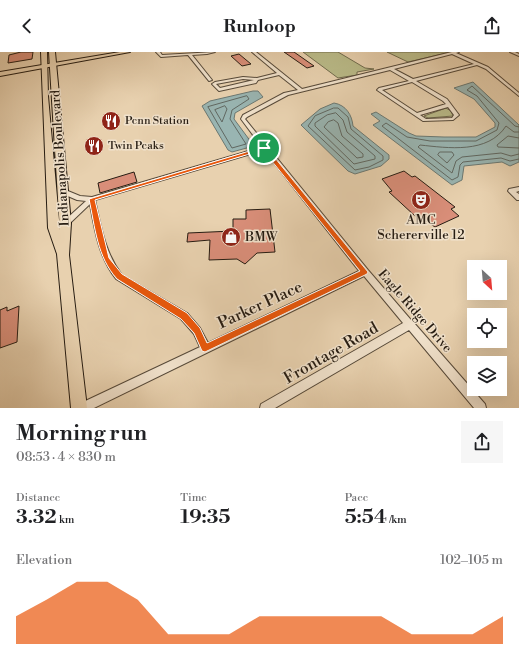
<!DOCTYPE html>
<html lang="en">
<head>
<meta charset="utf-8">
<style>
  body { margin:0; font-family:"Libre Bodoni",serif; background:#f6f6f6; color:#202124; height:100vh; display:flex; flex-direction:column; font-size:15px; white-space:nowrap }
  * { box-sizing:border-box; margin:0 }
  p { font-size:13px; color:#757577 }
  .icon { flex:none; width:22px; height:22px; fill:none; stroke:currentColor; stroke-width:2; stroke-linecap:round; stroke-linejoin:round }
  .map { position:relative; height:356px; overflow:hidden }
  .side { display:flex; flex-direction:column; background:#fff; flex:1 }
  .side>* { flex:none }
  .needle { width:26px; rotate:154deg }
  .controls { position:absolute; left:467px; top:208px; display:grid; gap:8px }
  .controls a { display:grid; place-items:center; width:40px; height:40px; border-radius:0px; background:#fff; box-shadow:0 4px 16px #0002; font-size:20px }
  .pin { position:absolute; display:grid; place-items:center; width:34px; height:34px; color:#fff; margin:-17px; border:2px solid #fff; border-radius:50%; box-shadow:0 1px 4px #0007 }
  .round { display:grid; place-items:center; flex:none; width:42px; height:42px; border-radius:0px; background:#f6f6f6 }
  .overview { display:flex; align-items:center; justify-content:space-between; height:68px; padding:0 16px }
  h1 { font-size:22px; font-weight:600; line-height:30px }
  .stats { display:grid; grid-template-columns:repeat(3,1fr); gap:6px; height:68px; padding:4px 16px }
  .stats div { display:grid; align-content:center }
  .stats b { font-size:20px; font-weight:600 }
  .stats small { font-size:11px; font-weight:400 }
  .stats p { font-size:11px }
  .chart { height:112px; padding:8px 16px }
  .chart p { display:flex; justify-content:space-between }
  .chart svg { width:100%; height:72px; margin-top:4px; fill:#ea580c; opacity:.7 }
  header { display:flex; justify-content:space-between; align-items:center; height:52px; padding:0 16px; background:#fff; font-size:18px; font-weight:600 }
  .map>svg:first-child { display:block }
  .green { fill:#b9ba88; stroke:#706b4d }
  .water { fill:#99b5b2; stroke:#6b7872 }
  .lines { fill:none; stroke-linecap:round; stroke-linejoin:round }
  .shore { stroke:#606862; stroke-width:1 }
  .building { fill:#d98e79; stroke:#261c12 }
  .minor-casing { stroke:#564939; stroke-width:2 }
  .major-casing { stroke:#261c12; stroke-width:2 }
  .highway-casing { stroke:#261c12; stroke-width:2 }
  .minor { fill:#f0e1cb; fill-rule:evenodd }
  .major { fill:#e8d1af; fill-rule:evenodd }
  .highway { fill:#e8d1af; fill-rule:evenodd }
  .route { fill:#ea580c; stroke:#fff; fill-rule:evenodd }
  .labels { text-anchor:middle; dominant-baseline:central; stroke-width:3; stroke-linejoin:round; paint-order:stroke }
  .far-poi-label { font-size:11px; fill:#261c12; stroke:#f0e1cb; text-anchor:start }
  .street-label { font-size:13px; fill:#261c12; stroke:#f0e1cb }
  .poi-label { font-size:13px; fill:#261c12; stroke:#f0e1cb }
  .near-street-label { font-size:16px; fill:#261c12; stroke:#f0e1cb }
</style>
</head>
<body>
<header><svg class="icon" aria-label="back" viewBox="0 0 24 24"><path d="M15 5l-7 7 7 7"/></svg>Runloop<svg class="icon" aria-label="share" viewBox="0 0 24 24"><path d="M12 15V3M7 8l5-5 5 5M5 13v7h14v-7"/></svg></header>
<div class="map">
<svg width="519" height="356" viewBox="0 0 519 356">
  <rect width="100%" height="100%" fill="#e8d1af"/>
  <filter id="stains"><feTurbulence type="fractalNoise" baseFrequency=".005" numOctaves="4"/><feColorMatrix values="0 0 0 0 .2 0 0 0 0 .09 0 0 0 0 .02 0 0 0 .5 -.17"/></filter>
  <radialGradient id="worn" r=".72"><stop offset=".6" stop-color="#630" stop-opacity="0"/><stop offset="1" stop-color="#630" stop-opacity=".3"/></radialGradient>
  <g class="green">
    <polygon points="303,0 338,0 365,16 374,17 357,20 357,23 338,26"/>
    <polygon points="387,0 451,0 408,10"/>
    <polygon points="446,56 451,59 453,64 428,66 424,64"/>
  </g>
  <g class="water">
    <polygon points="473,30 519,73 519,110 510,114 502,110 464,114 462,128 452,133 373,73 380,69 371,62 376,60 409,81 416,84 444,85 476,85 495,75 495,71 474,47 454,36"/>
    <polygon points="253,39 258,39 263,45 235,61 234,67 254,94 232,100 228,98 202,54 210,49"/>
    <path d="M334 51C346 53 352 63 353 74L389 103V107L381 114 355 122 348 119 301 73 320 57Z"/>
  </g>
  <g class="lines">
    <g class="shore">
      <polygon points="247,44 249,47 232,58 230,67 246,92 232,96 208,55"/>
      <polygon points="225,54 227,57 222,70 215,58"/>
      <polygon points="334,56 338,56 348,65 351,77 383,104 383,108 369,115 355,118 308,74 315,64"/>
      <polygon points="336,61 343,68 347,80 375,104 375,107 354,112 315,74 315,71 327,63"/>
      <polygon points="334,68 338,71 342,84 363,102 363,105 357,106 324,75 328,70"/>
      <polyline points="519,75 515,74 472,34 467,38 477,44 499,71 497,78 476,89 430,89 407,85 386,71 382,74 452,128 458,125 460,113 463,110 501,106 510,109 519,107"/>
      <path d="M519 80H514L506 74C488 102 448 96 420 93L418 95 452 121 456 109 462 105 501 101 511 104 519 102"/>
      <polyline points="519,86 508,84 497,93 498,95 519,96"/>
      <polygon points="440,100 452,100 454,103 447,111 438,103"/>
    </g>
  </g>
  <g class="building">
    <polygon points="21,0 33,0 32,7 8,11 9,3"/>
    <polygon points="284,0 294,0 314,14 307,16"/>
    <polygon points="239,2 251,12 242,14 231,4"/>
    <polygon points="404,119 412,125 415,124 455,155 451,157 459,164 435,175 417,163 415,164 389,140 392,139 382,127"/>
    <polygon points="134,120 137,130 100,141 98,131"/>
    <polygon points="270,157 275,200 257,201 245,212 237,207 209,208 210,188 187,190 188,181 233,179 233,167 246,167 246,158"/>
    <polygon points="19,254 17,290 0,296 0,258 7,255 7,259"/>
  </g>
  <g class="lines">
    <defs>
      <g id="minor">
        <polygon points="156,0 160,0 162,3 215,0 207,2 192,3 212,28 209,29 188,3 161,5"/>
        <path d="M252 0H256L302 37 452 0H459L456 1 488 15 519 41V44L486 17 477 13 416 29 447 47 459 63 453 68 423 69 377 38 379 36 409 29 390 18 288 43 247 65 245 67 368 218 411 268 414 269 415 272 485 352 486 356H474L409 278 275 356H260L261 352 403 271 364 224 94 356H78L79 352 200 295 194 282 181 267 116 227C99 205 95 180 90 152L68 173H64L63 171 64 169 86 149 77 148 61 141 60 139 63 137 80 144 92 145 262 95 241 67 243 63 284 41 298 38 279 23 258 28 256 31 219 39 212 32 215 30 243 25 257 26 277 21ZM452 2 474 12 413 27 394 17ZM243 27 254 28 220 36 216 32ZM412 30 443 49 446 52 417 61 382 38ZM448 55 454 63 452 66 426 67 420 63ZM264 98 359 219 208 291 200 276 187 261 122 223C105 201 101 175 95 148Z"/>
        <polygon points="510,0 515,0 519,2 519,4"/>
        <polygon points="519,135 519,139 516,140 519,142 519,148 517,148 508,139 509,137"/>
      </g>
      <polygon id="major" points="120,0 130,0 0,24 0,20"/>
      <polygon id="highway" points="41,0 47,0 48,44 60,179 49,0 55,0 71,171 69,203 87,356 71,356 57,202 48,176"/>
    </defs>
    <use href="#minor" class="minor-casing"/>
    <use href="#major" class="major-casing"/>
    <use href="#highway" class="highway-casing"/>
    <use href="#minor" class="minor"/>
    <use href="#major" class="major"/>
    <use href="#highway" class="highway"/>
  </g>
  <path class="route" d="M263 95H266L368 220 367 222 205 300 202 299 194 281 181 267 117 227C97 205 95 175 89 147ZM263 98 360 219 207 291 200 276 187 261 122 222 109 206 95 148Z"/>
  <defs>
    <symbol id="restaurant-disc" viewBox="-11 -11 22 22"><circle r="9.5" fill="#8f2418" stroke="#f0e1cb"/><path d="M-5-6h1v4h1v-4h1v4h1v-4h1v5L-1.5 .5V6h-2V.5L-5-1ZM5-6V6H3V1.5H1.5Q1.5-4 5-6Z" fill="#fff"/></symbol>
    <symbol id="theatre-disc" viewBox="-11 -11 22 22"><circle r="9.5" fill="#8f2418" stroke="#f0e1cb"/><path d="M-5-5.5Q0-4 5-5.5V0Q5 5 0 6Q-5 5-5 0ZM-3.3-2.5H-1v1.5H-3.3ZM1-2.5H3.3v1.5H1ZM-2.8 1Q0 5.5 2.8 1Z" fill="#fff"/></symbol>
    <symbol id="shop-disc" viewBox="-11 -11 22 22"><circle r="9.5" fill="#8f2418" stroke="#f0e1cb"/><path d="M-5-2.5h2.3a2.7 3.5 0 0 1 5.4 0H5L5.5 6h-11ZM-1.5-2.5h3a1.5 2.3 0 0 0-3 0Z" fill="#fff"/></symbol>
  </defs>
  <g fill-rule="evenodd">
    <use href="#restaurant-disc" x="100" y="58" width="22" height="22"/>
    <use href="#restaurant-disc" x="83" y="83" width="22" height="22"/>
    <use href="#theatre-disc" x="410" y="137" width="22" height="22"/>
    <use href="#shop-disc" x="220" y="174" width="22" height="22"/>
  </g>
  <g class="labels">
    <g class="far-poi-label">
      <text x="125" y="69">Penn Station</text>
      <text x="108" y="94">Twin Peaks</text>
    </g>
    <g class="street-label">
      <text transform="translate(60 106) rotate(-94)">Indianapolis Boulevard</text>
      <text transform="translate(415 259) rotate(49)">Eagle Ridge Drive</text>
    </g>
    <g class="poi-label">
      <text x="421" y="168">AMC<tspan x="421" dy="15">Schererville 12</tspan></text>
      <text x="245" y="185" text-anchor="start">BMW</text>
    </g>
    <g class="near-street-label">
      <text transform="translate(260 253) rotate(-25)">Parker Place</text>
      <text transform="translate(331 301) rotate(-30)">Frontage Road</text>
    </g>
  </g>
  <rect width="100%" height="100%" filter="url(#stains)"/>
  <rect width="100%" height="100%" fill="url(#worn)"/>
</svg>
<div class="controls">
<a><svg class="needle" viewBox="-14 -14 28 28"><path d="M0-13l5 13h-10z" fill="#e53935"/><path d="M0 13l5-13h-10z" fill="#757577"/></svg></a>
<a><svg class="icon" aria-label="locate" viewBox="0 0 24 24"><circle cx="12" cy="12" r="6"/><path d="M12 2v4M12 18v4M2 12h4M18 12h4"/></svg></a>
<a><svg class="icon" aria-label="layers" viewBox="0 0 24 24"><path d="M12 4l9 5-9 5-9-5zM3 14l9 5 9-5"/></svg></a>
</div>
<div class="pin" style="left:264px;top:96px;background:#1e9e55"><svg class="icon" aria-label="arrive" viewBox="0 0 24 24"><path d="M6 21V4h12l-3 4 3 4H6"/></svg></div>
</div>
<section class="side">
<div class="overview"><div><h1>Morning run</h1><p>08:53 · 4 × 830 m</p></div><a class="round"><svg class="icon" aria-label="share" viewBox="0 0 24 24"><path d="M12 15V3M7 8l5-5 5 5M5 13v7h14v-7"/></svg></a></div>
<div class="stats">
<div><p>Distance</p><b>3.32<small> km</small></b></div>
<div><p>Time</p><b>19:35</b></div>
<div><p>Pace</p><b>5:54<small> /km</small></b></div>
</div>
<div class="chart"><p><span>Elevation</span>102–105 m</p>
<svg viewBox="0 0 160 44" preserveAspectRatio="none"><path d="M0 44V27L10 17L20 6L30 6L40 17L50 38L60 38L70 38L80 27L90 27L100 27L110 27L120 27L130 38L140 38L150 38L160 27V44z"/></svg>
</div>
</section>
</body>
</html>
